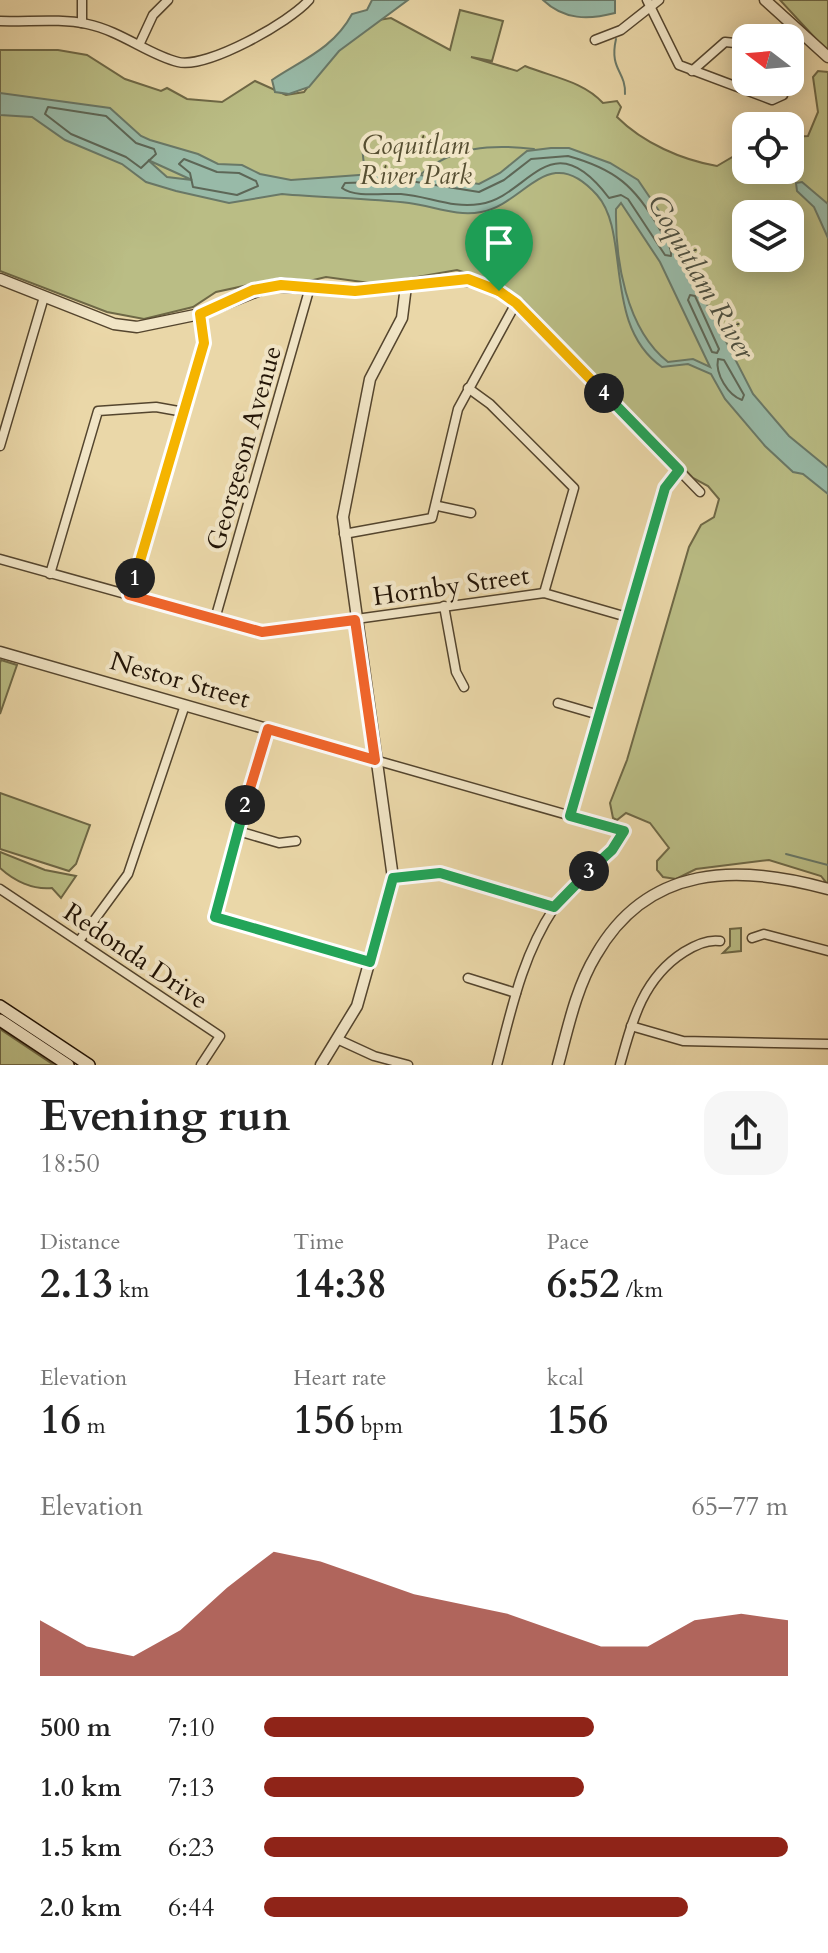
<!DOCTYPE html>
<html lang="en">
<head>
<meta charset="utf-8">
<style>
  body { margin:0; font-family:Cardo,serif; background:#f6f6f6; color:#222; height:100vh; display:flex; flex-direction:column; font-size:30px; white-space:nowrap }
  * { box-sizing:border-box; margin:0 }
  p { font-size:26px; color:#767676 }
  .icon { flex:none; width:44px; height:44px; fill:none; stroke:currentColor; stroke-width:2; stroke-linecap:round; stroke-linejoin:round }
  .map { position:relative; height:1065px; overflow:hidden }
  .panel { display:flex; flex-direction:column; background:#fff; flex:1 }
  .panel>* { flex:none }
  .needle { width:52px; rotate:286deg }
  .controls { position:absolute; left:732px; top:24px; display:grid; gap:16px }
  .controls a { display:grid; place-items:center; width:72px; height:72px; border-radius:16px; background:#fff; box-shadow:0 4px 20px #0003; font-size:40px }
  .pin { position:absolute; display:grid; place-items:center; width:68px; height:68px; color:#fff; margin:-82px -34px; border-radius:50% 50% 50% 0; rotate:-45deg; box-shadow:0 0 8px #0007 }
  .pin .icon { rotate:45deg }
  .km { position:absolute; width:40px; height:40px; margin:-20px; border-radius:50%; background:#222; color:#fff; font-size:22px; line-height:40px; text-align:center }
  .round { display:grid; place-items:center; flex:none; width:84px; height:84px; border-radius:24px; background:#f6f6f6 }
  .head { display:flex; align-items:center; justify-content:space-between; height:136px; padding:0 40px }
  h1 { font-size:44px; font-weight:600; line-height:60px }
  .metrics { display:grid; grid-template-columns:repeat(3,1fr); gap:12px; height:136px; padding:8px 40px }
  .metrics div { display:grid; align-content:center }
  .metrics b { font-size:40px; font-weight:600 }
  .metrics small { font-size:22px; font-weight:400 }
  .metrics p { font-size:22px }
  .chart { height:224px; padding:16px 40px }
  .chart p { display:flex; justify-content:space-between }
  .chart svg { width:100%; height:144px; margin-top:8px; fill:#8f2418; opacity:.7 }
  ul { padding:0 40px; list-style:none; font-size:26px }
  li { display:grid; grid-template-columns:128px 96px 1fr; align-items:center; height:60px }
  li i { height:20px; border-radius:10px; background:#8f2418 }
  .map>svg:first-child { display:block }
  .green { fill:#babd85; stroke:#6e6846; stroke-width:2; fill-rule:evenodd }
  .water { fill:#98baa8; stroke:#697867; stroke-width:2; fill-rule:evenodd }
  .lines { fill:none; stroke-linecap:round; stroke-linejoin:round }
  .shore { stroke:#5d6757; stroke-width:2 }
  .stream { stroke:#697867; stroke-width:2 }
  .minor-casing { stroke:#54452e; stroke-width:11 }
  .tertiary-casing { stroke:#54452e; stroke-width:13 }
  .secondary-casing { stroke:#221406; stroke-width:14 }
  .minor { stroke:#f1e5c6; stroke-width:8 }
  .tertiary { stroke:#f1e5c6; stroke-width:10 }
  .secondary { stroke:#f1e5c6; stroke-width:11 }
  .split-1-casing { stroke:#fff; stroke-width:16 }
  .split-2-casing { stroke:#fff; stroke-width:16 }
  .split-3-casing { stroke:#fff; stroke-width:16 }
  .split-4-casing { stroke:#fff; stroke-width:16 }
  .split-5-casing { stroke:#fff; stroke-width:16 }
  .split-1 { stroke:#f5b400; stroke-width:10 }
  .split-2 { stroke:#f0652b; stroke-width:10 }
  .split-3 { stroke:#22a559; stroke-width:10 }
  .split-4 { stroke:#22a559; stroke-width:10 }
  .split-5 { stroke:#f5b400; stroke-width:10 }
  .labels { text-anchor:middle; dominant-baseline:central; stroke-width:8; stroke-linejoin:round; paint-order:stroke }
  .park-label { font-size:26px; font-style:italic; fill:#574f32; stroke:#f1e5c6 }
  .street-label { font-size:26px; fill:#221406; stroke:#f1e5c6 }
  .water-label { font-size:28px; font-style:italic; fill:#4b4e3f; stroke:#f1e5c6 }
</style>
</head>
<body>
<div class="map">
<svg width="828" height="1065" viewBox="0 0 828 1065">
  <rect width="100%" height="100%" fill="#ead7a8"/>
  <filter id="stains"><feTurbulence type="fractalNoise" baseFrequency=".0025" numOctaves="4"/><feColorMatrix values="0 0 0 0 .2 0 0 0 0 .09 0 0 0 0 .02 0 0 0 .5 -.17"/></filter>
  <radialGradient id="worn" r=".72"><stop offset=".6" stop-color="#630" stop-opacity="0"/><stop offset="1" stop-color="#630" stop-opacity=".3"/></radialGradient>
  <g class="green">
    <polygon points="780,0 828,0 828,52"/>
    <path d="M460 10 503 21 492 61 471 57 517 71 525 66C552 77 583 81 603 103L617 101 621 107 617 117C643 143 682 160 717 166L746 149V170H790V137L808 136 818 112 813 77 818 71 828 72V885L821 876 769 860 696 869 676 879 663 877 657 870V861L669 848 650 823 626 813 617 820 613 818 610 803 627 760 689 547 701 525 714 517 719 499 708 486 693 478 523 300 501 284 457 270 377 284 326 277 309 281 281 278 216 292 193 307 144 319 107 312 0 271V50H58L87 55 125 79 161 91 167 88 187 99 222 102 255 81 286 95 304 92 326 62 372 21 391 18 450 50ZM746 214H790V258H746Z"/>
    <polygon points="1,660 17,665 0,714 0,663"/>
    <polygon points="0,793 90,825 76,864 69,871 0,849"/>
    <path d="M0 852 45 870 76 876 61 898 52 888C33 890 14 881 0 868Z"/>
    <polygon points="741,928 741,951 723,953 730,946 730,929"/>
    <polygon points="0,1029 54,1065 0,1065"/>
  </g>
  <g class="water">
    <path d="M372 0H408L339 51 309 87 289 94 275 92 272 80C302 60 334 48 352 14L367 10Z"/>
    <path d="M543 0H615V13C588 20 564 20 543 0Z"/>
    <path d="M0 93 110 108 141 136 150 140 198 154 218 164 242 165 260 174 291 180 400 172 479 184 500 173 527 151 551 148H569L610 163 638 180 659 211 753 394 789 436 828 468V494L803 474 793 472 765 446 725 399 711 374 688 364 662 367C602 325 631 233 597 195 548 140 526 204 481 212 457 217 433 206 409 203 367 198 324 198 282 194L229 203 176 191 146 182 122 164 65 140 32 117 0 115ZM148 160 192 180 167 177ZM621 203 660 262 710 367 693 359 668 362C626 329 615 260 616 209Z"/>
    <polygon points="802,182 828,204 828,238 814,207 797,191 796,183"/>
  </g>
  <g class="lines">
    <g class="shore">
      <polygon points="48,107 106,116 136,143 154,149 156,154 141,168 126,157 71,134 45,114"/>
      <path d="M568 156C615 169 635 186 659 228 664 237 672 246 671 256L665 255 628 199 621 195 609 198C550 120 529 197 480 204 453 209 428 196 401 194 384 193 355 198 342 188L345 183 410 181 479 192 504 180 531 159Z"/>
      <polygon points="184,159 217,172 239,173 256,181 258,186 237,195 193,187 190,173 179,164"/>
      <polygon points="690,295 695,296 719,349 717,353 712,352 688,300"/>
      <path d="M718 359 724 360 744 395 742 400C728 395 715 374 718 359Z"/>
    </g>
    <g class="stream">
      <path d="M616 39C609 70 626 71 625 94"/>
      <polyline points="362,147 365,174"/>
      <path d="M420 175C453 146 492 144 534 149"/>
      <polyline points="786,854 828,865"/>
    </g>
    <defs>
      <g id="minor">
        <polyline points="82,0 82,23"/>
        <polyline points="647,0 679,65 772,100 783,95 782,82"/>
        <path d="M0 21C28 22 60 18 87 24 121 31 149 55 178 62 207 69 290 22 309 0"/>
        <polyline points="595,40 621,30 659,0"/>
        <polyline points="140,43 153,15 168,0"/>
        <polyline points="692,71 725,42 735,43 746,51"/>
        <path d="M406 286C455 281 473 273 516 303L700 492"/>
        <polyline points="468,388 490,404 574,488 544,593"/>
        <polyline points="0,446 44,297"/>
        <polyline points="438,506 471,513"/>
        <polyline points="344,534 432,518 458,409 516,303"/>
        <polyline points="0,559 262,632 544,593 627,617"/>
        <polyline points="50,574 98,411 156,407 184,412"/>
        <polyline points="129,595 204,343 200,314"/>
        <polyline points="444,606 456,672 464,687"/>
        <polyline points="215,619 310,287"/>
        <polyline points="558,703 599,715"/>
        <polyline points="268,729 215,917 370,962"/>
        <path d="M375 760 624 831C617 858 570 884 554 908 522 956 511 1011 497 1065"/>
        <polyline points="570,816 665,488 679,470"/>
        <polyline points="238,831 279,843 296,841"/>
        <polyline points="393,878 440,873 554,907"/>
        <polyline points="0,889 220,1036 201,1065"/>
        <polyline points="752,938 764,934 828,951"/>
        <polyline points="79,941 128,874 185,705"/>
        <polyline points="468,978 516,993"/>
        <polyline points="631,1026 683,1041 828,1044"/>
        <polyline points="337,1039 374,1056 408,1065"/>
        <path d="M620 1065C632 1021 643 978 684 952 695 945 707 939 720 941"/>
      </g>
      <g id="tertiary">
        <polyline points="765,0 828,57"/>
        <polyline points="0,279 114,324 137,327 200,314 270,286 355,291 406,286 402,318 370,379 343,517 393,878 357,1006 321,1065"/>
        <polyline points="0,652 375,760"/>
        <path d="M558 1065C568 1028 576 988 596 955 648 864 738 864 828 889"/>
      </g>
      <g id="secondary">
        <polyline points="0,1006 89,1065"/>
        <polyline points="0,1020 68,1065"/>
      </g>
    </defs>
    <use href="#minor" class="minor-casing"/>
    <use href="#tertiary" class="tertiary-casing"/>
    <use href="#secondary" class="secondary-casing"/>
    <use href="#minor" class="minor"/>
    <use href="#tertiary" class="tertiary"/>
    <use href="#secondary" class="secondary"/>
  </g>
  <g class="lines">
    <defs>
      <polyline id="split-1" points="135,578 204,343 200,314 253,290 281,285 355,291 468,279 499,291"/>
      <polyline id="split-2" points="135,578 129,595 262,632 355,620 375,760 268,729 245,805"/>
      <polyline id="split-3" points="245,805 215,917 370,962 393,878 440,873 554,907 589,871"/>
      <polyline id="split-4" points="589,871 612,850 624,831 570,816 665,488 679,470 604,393"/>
      <polyline id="split-5" points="499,291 516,303 604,393"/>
    </defs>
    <use href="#split-1" class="split-1-casing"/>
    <use href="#split-2" class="split-2-casing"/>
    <use href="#split-3" class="split-3-casing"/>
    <use href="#split-4" class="split-4-casing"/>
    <use href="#split-5" class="split-5-casing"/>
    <use href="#split-1" class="split-1"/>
    <use href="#split-2" class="split-2"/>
    <use href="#split-3" class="split-3"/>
    <use href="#split-4" class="split-4"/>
    <use href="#split-5" class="split-5"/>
  </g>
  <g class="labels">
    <g class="park-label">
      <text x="416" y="145">Coquitlam<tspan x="416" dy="30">River Park</tspan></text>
    </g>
    <g class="street-label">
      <text transform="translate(244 448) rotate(-74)">Georgeson Avenue</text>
      <text transform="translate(451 586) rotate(-8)">Hornby Street</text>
      <text transform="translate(180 680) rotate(16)">Nestor Street</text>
      <text transform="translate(136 956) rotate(34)">Redonda Drive</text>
    </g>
    <g class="water-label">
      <text transform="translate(701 277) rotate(60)">Coquitlam River</text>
    </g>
  </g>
  <rect width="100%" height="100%" filter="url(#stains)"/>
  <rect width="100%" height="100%" fill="url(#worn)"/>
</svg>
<div class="controls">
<a><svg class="needle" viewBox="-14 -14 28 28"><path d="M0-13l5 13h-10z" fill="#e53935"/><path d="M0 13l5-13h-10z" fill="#767676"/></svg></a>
<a><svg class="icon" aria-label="locate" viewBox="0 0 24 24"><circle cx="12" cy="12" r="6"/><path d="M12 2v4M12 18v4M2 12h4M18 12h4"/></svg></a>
<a><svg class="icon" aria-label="layers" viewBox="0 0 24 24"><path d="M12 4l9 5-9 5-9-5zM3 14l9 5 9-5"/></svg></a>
</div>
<div class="pin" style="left:499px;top:291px;background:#1e9e55"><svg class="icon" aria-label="arrive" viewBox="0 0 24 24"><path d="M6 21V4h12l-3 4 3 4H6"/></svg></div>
<b class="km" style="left:135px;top:578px">1</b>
<b class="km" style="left:245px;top:805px">2</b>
<b class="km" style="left:589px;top:871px">3</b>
<b class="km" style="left:604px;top:393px">4</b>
</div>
<section class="panel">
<div class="head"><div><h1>Evening run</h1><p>18:50</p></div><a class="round"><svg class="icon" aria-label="share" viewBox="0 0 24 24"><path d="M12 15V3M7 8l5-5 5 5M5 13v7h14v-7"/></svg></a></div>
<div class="metrics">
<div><p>Distance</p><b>2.13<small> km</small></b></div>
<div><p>Time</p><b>14:38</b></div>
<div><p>Pace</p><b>6:52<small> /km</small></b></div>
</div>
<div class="metrics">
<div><p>Elevation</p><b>16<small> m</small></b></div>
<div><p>Heart rate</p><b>156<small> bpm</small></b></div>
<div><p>kcal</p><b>156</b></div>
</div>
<div class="chart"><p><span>Elevation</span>65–77 m</p>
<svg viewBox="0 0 160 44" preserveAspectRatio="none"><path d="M0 44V27L10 35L20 38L30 30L40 17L50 6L60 9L70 14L80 19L90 22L100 25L110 30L120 35L130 35L140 27L150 25L160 27V44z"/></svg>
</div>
<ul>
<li><b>500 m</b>7:10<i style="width:63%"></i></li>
<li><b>1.0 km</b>7:13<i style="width:61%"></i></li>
<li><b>1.5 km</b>6:23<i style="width:100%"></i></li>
<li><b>2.0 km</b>6:44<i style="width:81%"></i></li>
</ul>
</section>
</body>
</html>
